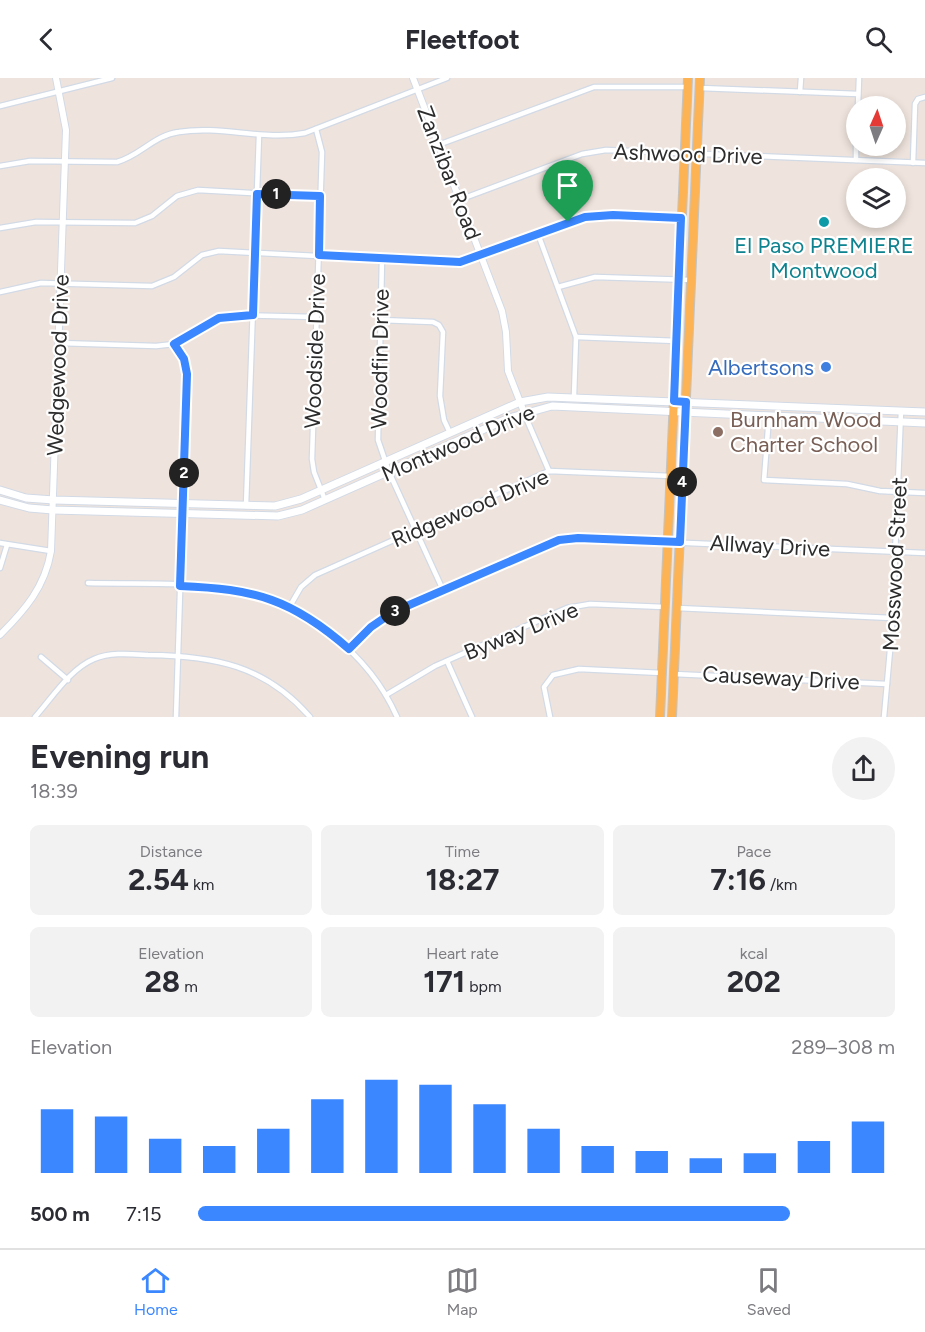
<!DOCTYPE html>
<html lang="en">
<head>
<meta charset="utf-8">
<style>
  body { margin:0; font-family:Figtree,sans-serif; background:#f2f2f3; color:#2b2b33; height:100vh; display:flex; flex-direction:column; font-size:22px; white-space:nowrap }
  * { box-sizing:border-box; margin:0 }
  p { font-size:20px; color:#7c7c81 }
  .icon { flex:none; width:33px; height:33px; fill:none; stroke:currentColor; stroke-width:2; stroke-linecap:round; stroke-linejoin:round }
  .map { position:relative; height:639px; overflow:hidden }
  .panel { display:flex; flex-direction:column; background:#fff; flex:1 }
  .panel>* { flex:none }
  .needle { width:39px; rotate:3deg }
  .controls { position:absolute; left:846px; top:18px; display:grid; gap:12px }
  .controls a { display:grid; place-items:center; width:60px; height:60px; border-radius:50%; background:#fff; box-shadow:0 3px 9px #0003; font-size:30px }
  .pin { position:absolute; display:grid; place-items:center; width:51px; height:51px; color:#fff; margin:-62px -26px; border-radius:50% 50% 50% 0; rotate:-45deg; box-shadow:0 0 6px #0007 }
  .pin .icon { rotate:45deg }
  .km { position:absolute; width:30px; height:30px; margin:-15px; border-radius:50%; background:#222; color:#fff; font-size:16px; line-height:30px; text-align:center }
  .round { display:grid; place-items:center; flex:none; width:63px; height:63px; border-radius:32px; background:#f2f2f3 }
  .headline { display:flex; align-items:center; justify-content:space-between; height:102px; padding:0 30px }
  h1 { font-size:33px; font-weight:700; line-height:45px }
  .stats { display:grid; grid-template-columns:repeat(3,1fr); gap:9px; height:102px; padding:6px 30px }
  .stats div { display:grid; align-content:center; border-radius:9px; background:#f2f2f3; text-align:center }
  .stats b { font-size:30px; font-weight:700 }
  .stats small { font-size:16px; font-weight:400 }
  .stats p { font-size:16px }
  .chart { height:168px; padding:12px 30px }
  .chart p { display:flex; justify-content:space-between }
  .chart svg { width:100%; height:108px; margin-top:6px; stroke:#3a87ff; stroke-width:6 }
  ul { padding:0 30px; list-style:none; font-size:20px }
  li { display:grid; grid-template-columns:96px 72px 1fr; align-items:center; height:45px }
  li i { height:15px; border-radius:8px; background:#3a87ff }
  header { display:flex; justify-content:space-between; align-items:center; height:78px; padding:0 30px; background:#fff; font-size:27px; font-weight:700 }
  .dock { display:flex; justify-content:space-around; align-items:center; height:84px; border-top:2px solid #e1e1e2; background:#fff; font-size:16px; color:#7c7c81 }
  .dock a { display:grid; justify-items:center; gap:3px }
  .dock .on { color:#3a87ff }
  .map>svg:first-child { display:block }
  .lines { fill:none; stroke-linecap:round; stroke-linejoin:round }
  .minor-casing { stroke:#d2dae6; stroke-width:7 }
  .tertiary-casing { stroke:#d2dae6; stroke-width:8 }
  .secondary-casing { stroke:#d2dae6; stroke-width:9 }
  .primary-casing { stroke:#c4c4c4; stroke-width:10 }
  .minor { stroke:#fff; stroke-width:4.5 }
  .tertiary { stroke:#fff; stroke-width:6 }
  .secondary { stroke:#fff; stroke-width:7 }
  .primary { stroke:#fdb353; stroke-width:8 }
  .route-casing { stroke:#fff; stroke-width:12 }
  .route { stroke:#3a87ff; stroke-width:8 }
  .culture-dot { fill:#0f9aa8; stroke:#fff; stroke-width:2 }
  .shop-dot { fill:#3f7fe0; stroke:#fff; stroke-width:2 }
  .education-dot { fill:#8d6e63; stroke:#fff; stroke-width:2 }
  .labels { text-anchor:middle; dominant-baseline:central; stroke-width:4.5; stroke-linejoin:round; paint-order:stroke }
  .street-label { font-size:22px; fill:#2c2c2c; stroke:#fff }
  .culture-label { font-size:22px; fill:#0d838f; stroke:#fff }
  .shop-label { font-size:22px; fill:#366cbe; stroke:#fff; text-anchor:end }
  .education-label { font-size:22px; fill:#785e54; stroke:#fff; text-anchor:start }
</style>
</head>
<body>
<header><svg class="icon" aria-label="back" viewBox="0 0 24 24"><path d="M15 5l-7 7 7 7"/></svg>Fleetfoot<svg class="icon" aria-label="search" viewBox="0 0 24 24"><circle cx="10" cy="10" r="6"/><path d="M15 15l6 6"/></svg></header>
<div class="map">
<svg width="925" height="639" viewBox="0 0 925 639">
  <rect width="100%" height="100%" fill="#efe4dd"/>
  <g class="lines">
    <defs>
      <g id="minor">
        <polyline points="700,10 858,16"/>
        <polyline points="800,14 801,0"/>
        <polyline points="0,28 112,0"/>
        <polyline points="858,28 859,0"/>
        <polyline points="316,51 322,74 312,381 314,394 325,422"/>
        <polyline points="438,67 594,9 687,9"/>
        <polyline points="856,82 856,67"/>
        <polyline points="913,85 915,26 918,21 925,19"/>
        <path d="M0 88 30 83 117 84C140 78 154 57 179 54 221 47 263 63 305 55L447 0"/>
        <polyline points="459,122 582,76 606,72 925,85"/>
        <polyline points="0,150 36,144 135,145 152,138 177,118 198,112 320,119"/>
        <polyline points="538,156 576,259 574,318"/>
        <polyline points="382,181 378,362 389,394 443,512"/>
        <polyline points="558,209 595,199 691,202"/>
        <polyline points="0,214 41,205 152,208 174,199 202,177 219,173 455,185 585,139 613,137 681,140"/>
        <polyline points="380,242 433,244 439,247 443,254 440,318 444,342 450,355"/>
        <polyline points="576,259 677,263"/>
        <polyline points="59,265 156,268 174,266 226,237 316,239"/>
        <polyline points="174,266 184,281 187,295 176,639"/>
        <polyline points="524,335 549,393"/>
        <polyline points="769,338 764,402 847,406 880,413 925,415"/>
        <polyline points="246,428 259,57"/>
        <polyline points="0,465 51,473"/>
        <polyline points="0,490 7,467"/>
        <path d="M88 505C150 507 236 499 291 529 306 537 319 547 332 557 360 579 383 607 397 639"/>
        <polyline points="290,528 301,509 315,497 549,393 671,398"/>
        <polyline points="677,530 892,540"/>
        <polyline points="349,571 376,544 393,534 550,465 570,460 925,475"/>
        <polyline points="41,579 68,602"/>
        <polyline points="447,583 472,639"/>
        <polyline points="674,596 887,606"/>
        <polyline points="386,617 435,588 567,530 590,526 665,529"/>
        <path d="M35 639C52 620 70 591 94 581 111 574 130 576 148 577 214 578 265 587 310 639"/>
        <polyline points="550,639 544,609 553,597 579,591 662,595"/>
        <polyline points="884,639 892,550 901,333"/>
      </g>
      <g id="tertiary">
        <polyline points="413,0 502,233 506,254 508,293 524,334"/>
        <path d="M0 557C25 532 45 509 51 473L66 52 56 0"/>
      </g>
      <g id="secondary">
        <polyline points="0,412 26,420 54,422 275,428 301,421 520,324 548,319 925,334"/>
        <polyline points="0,422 29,430 53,432 278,438 302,432 509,340 552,328 925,345"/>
      </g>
      <g id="primary">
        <polyline points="660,639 688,0"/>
        <polyline points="672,639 700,0"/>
      </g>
    </defs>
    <use href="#minor" class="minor-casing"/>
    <use href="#tertiary" class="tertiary-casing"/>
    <use href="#secondary" class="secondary-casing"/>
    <use href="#primary" class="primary-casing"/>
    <use href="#minor" class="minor"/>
    <use href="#tertiary" class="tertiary"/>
    <use href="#secondary" class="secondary"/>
    <use href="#primary" class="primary"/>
  </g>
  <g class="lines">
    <defs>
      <path id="route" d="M257 116 320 118 319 177 460 184 585 139 613 137 681 140 674 323 686 324 680 464 578 460 559 462 393 534 371 549 349 571C292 521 255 511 180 508L187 296 184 281 174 266 219 240 253 237Z"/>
    </defs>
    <use href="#route" class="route-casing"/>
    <use href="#route" class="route"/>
  </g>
  <circle class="culture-dot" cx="824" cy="144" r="6"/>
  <circle class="shop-dot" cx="826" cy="289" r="6"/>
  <circle class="education-dot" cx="718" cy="354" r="6"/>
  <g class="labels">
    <g class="street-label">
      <text transform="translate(688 76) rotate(2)">Ashwood Drive</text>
      <text transform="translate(449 95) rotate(69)">Zanzibar Road</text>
      <text transform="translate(315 273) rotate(-88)">Woodside Drive</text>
      <text transform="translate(380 281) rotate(-89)">Woodfin Drive</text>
      <text transform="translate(58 287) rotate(-88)">Wedgewood Drive</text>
      <text transform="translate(458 365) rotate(-23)">Montwood Drive</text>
      <text transform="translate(470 430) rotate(-23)">Ridgewood Drive</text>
      <text transform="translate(770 468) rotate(3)">Allway Drive</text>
      <text transform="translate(895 486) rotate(-87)">Mosswood Street</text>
      <text transform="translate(521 553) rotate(-22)">Byway Drive</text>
      <text transform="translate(781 600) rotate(3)">Causeway Drive</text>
    </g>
    <g class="culture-label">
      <text x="824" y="167">El Paso PREMIERE<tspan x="824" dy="25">Montwood</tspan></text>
    </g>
    <g class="shop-label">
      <text x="814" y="289">Albertsons</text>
    </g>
    <g class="education-label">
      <text x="730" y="341">Burnham Wood<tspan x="730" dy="25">Charter School</tspan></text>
    </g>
  </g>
</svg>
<div class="controls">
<a><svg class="needle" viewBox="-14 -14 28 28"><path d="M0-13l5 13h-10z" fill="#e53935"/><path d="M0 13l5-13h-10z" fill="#7c7c81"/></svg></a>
<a><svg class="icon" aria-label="layers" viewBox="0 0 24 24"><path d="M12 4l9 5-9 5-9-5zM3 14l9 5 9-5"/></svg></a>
</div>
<div class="pin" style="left:568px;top:144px;background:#1e9e55"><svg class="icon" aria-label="arrive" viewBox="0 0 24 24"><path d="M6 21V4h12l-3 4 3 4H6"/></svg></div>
<b class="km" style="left:276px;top:116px">1</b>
<b class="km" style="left:184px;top:395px">2</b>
<b class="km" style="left:395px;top:533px">3</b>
<b class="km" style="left:682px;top:404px">4</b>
</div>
<section class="panel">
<div class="headline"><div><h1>Evening run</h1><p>18:39</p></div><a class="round"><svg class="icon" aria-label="share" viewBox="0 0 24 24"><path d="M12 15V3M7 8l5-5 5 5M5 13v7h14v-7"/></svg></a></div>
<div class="stats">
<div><p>Distance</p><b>2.54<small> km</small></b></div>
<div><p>Time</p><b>18:27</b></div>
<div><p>Pace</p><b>7:16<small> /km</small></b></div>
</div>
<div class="stats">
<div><p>Elevation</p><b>28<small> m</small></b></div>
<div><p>Heart rate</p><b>171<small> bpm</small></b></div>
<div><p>kcal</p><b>202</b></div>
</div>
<div class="chart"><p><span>Elevation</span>289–308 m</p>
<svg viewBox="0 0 160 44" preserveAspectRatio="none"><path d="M5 44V18M15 44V21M25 44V30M35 44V33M45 44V26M55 44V14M65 44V6M75 44V8M85 44V16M95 44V26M105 44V33M115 44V35M125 44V38M135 44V36M145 44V31M155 44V23"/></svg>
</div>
<ul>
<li><b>500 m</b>7:15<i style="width:85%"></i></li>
</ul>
</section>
<nav class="dock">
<a class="on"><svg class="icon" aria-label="home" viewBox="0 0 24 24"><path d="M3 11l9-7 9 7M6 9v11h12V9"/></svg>Home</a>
<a><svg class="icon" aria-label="map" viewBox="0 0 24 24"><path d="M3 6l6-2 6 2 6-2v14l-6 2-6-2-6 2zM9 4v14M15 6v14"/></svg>Map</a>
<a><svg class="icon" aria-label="saved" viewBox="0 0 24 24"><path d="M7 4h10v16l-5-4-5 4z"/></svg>Saved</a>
</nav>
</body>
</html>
